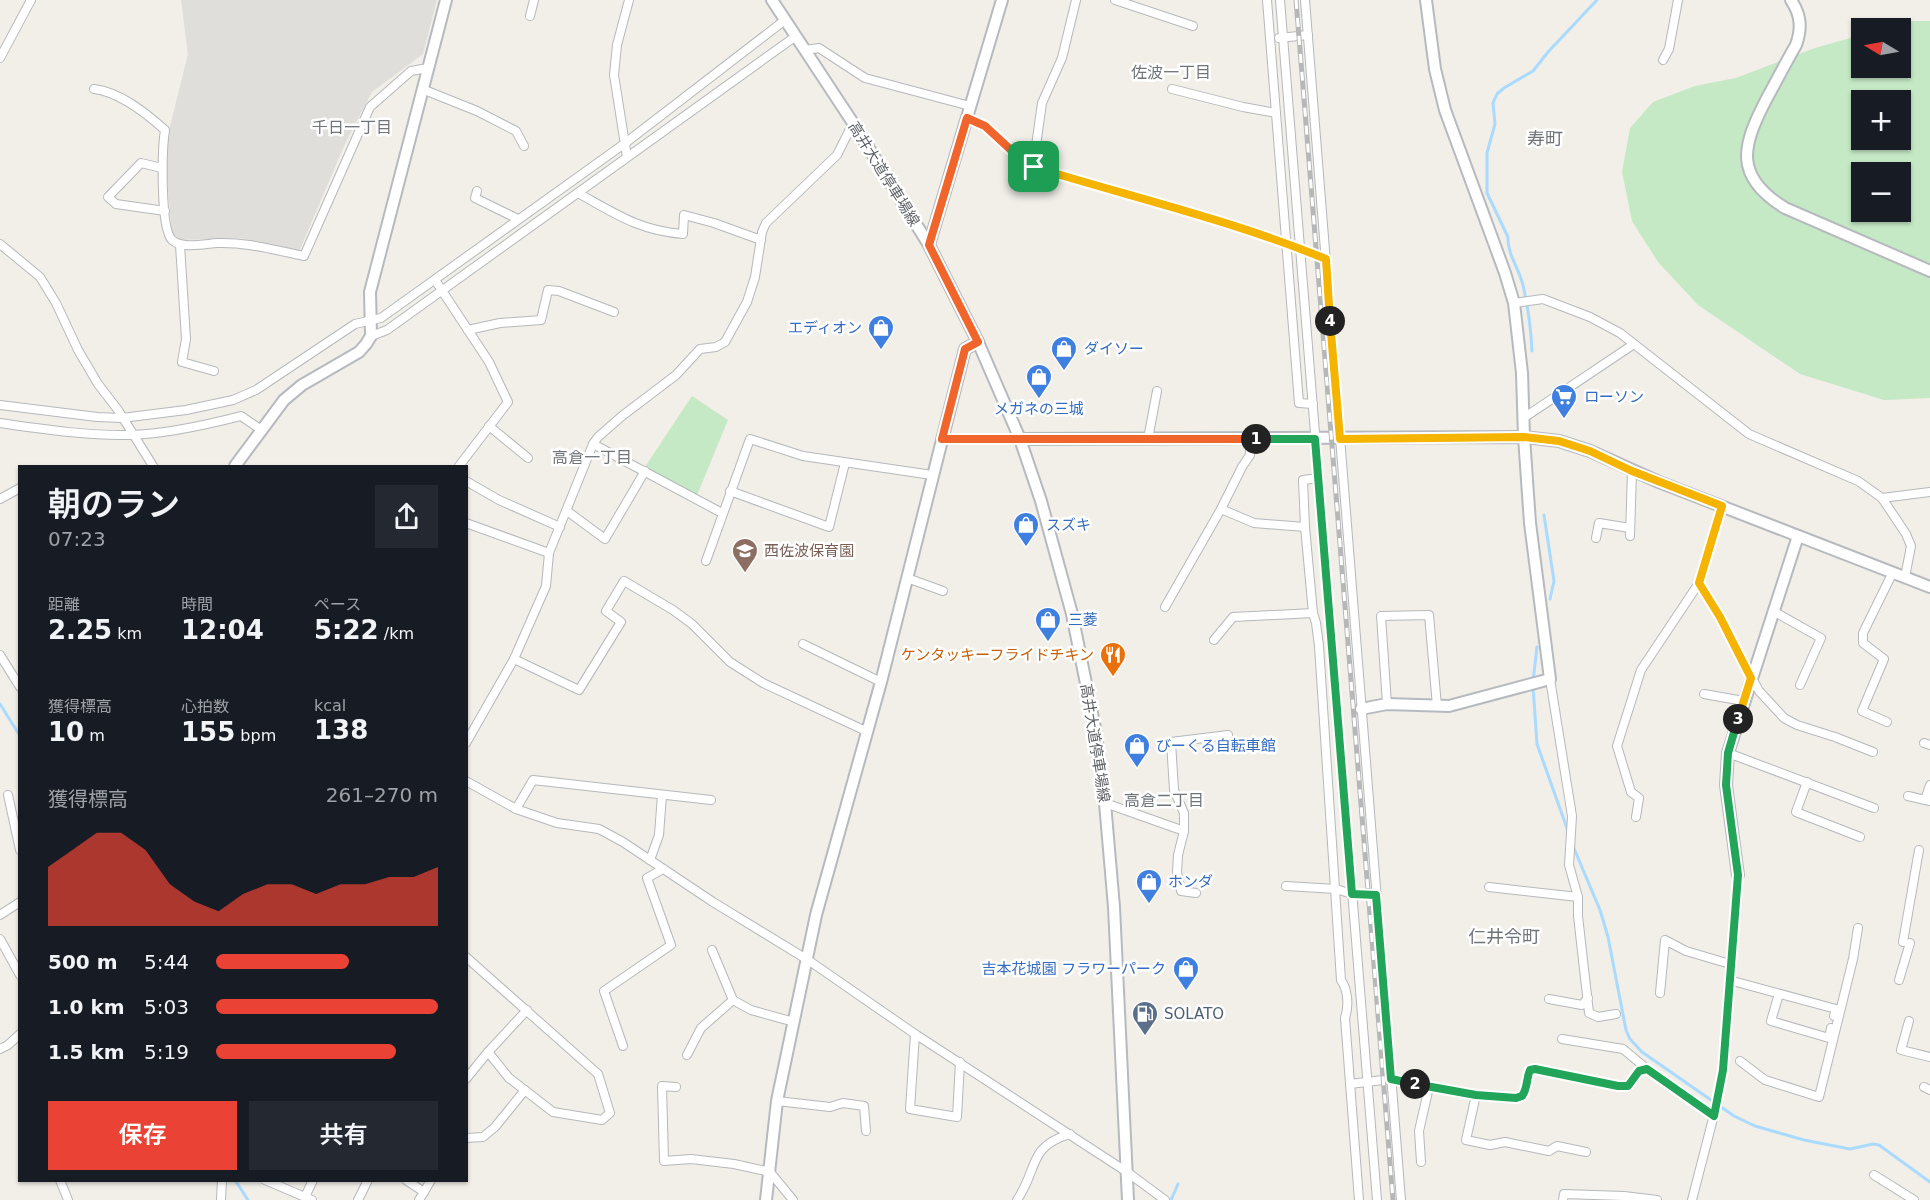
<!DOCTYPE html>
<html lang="ja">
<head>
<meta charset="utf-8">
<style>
  body { margin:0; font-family:"DejaVu Sans","Noto Sans JP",sans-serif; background:#242831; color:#f1f3f6; height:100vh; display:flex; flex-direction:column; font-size:22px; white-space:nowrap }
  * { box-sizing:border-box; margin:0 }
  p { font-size:20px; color:#9ea1a6 }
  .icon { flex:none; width:33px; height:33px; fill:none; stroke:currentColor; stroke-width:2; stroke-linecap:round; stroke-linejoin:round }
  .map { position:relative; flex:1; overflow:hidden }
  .side { position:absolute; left:18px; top:465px; width:450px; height:717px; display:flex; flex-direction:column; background:#171b24; border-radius:0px; box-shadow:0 2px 4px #0004 }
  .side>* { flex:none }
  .needle { width:39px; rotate:280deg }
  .fabs { position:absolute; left:1851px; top:18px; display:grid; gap:12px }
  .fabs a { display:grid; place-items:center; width:60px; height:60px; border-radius:0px; background:#171b24; box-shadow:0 2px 4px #0004; font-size:30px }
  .pin { position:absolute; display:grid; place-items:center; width:51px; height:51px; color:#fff; margin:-26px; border-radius:12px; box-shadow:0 3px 9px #0006 }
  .km { position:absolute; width:30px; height:30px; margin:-15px; border-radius:50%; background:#222; color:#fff; font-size:16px; line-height:30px; text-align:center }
  .round { display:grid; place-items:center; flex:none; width:63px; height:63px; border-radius:0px; background:#242831 }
  .headline { display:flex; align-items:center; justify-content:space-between; height:102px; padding:0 30px }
  h1 { font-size:33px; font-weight:600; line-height:45px }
  .stats { display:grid; grid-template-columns:repeat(3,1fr); gap:9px; height:102px; padding:6px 30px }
  .stats div { display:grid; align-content:center }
  .stats b { font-size:26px; font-weight:600 }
  .stats small { font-size:16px; font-weight:400 }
  .stats p { font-size:16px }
  .chart { height:168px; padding:12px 30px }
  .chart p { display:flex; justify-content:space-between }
  .chart svg { width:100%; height:108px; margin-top:6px; fill:#ea4335; opacity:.7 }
  .button { display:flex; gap:12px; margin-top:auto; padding:12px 30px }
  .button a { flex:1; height:69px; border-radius:0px; background:#ea4335; color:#fff; font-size:24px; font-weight:600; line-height:69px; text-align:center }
  .button a+a { background:#242831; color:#f1f3f6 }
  ul { padding:0 30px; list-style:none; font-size:20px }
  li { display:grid; grid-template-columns:96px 72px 1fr; align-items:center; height:45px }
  li i { height:15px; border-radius:8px; background:#ea4335 }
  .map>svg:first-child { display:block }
  .industrial { fill:#e0deda }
  .green { fill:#c5e8c5; fill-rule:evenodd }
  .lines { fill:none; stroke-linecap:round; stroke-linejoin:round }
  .stream { stroke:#aadaff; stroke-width:3 }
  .street-casing { stroke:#b5b8bc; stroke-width:10 }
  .secondary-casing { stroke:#b6babf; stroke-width:14 }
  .street { stroke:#fff; stroke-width:8 }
  .secondary { stroke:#fff; stroke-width:10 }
  .rail-casing { stroke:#b6b7b8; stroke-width:5 }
  .rail { stroke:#fff; stroke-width:3; stroke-dasharray:9; stroke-linecap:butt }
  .split-1-casing { stroke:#fff; stroke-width:12 }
  .split-2-casing { stroke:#fff; stroke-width:12 }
  .split-3-casing { stroke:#fff; stroke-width:12 }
  .split-4-casing { stroke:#fff; stroke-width:12 }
  .split-5-casing { stroke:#fff; stroke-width:12 }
  .split-1 { stroke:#f0652b; stroke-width:8 }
  .split-2 { stroke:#22a559; stroke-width:8 }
  .split-3 { stroke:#22a559; stroke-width:8 }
  .split-4 { stroke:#f5b400; stroke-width:8 }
  .split-5 { stroke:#f5b400; stroke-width:8 }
  .labels { text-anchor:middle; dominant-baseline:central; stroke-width:5; stroke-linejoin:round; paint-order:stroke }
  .street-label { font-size:15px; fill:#5f6368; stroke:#fff }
  .shop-label { font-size:15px; fill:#366cbe; stroke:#fff; text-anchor:start }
  .education-label { font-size:15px; fill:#785e54; stroke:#fff; text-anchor:start }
  .food-label { font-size:15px; fill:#c56008; stroke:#fff; text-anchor:end }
  .service-label { font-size:15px; fill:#4e5e75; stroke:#fff; text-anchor:start }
  .neighbourhood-label { font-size:16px; fill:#70757a; stroke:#fff }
  .quarter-label { font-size:18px; fill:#70757a; stroke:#fff }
</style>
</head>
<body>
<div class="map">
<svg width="1930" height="1200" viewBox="0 0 1930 1200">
  <rect width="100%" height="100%" fill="#f1efe8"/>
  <polygon class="industrial" points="181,0 437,0 423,54 372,92 344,146 299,252 240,238 181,240 172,233 166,168 168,134 188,54"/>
  <g class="green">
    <path d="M1909 21H1930V398L1884 400 1800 374 1698 305 1658 262 1632 221 1622 172 1630 128 1653 102 1695 86 1736 78 1815 48 1861 35 1862 68H1900V28H1883ZM1862 100H1900V140H1862ZM1862 172H1900V212H1862Z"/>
    <polygon points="692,396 728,420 695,500 643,470"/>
  </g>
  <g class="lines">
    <g class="stream">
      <path d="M1532 351C1531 329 1528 307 1523 285 1519 269 1507 253 1508 237L1487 193V153L1495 124 1493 103 1497 94 1504 88 1533 71 1548 52 1597 0"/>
      <polyline points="1544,515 1554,581 1550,599"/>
      <polyline points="1533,681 1537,647"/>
      <polyline points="1533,687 1537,744 1569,834"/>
      <polyline points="0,704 20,736"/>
      <polyline points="1573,846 1600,910 1608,937 1626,1030 1630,1039 1642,1052 1734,1116 1755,1126 1804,1140 1850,1149 1873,1144 1879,1145 1930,1182"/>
      <polyline points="235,1180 248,1200"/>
      <polyline points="1171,1200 1178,1184"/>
    </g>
    <defs>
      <g id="street">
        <polyline points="1115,0 1193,26"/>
        <polyline points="1267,0 1299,403 1313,404"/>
        <polyline points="1280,0 1377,1200"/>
        <polyline points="1305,0 1401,1200"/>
        <polyline points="530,16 534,0"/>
        <polyline points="1279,38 1308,35"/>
        <polyline points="805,50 819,48 865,78 970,106"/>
        <polyline points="0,58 31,0"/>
        <polyline points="1663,60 1669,49 1678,0"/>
        <path d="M94 89C120 92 146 113 165 130 162 148 160 228 172 240 182 249 204 244 217 243 247 242 274 250 304 256L370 107 411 71 428 68"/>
        <polyline points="422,89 477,111 516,131 524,146"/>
        <polyline points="1172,89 1243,107 1276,113"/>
        <path d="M967 118 985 126 1025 163 1033 167C1131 197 1231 220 1326 259"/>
        <polyline points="627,157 614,75 617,45 629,0"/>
        <polyline points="1033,167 1042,103 1062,58 1076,0"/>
        <polyline points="162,168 141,163 108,197 116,204 165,211"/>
        <polyline points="477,191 475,198 518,219"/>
        <path d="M578 193C614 213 640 231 683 234L684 215 714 223 761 240"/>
        <polyline points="0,244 40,277 56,303 78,350 98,384 118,410 153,466"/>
        <polyline points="180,245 186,339 182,362 214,371"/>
        <polyline points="435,280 489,362 508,402 459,466"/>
        <polyline points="1514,303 1543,299 1590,317 1620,333 1749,434 1858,481 1882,498 1906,534 1911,546 1905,577"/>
        <polyline points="468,330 500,323 541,320 548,290 559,291 614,312"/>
        <polyline points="371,336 387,330 796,36"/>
        <polyline points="0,405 97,417 122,418 186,410 233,400 256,390 355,324 381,318 624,144 785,20"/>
        <polyline points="1525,417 1634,344"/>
        <path d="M0 423C42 429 87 436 130 435 166 434 206 425 241 416L260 429"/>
        <polyline points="489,426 528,458"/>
        <polyline points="942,439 1020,439"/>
        <polyline points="1148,439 1157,391"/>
        <polyline points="593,444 722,513"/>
        <path d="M1319 478 1303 480 1305 527 1313 613 1316 623 1319 646 1341 980C1348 990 1349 1006 1345 1018L1359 1200"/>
        <polyline points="466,481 499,500 560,527"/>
        <polyline points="730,491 829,527 845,463"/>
        <polyline points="1882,498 1930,492"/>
        <polyline points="0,499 20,488"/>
        <polyline points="1221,509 1254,523 1305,527"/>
        <polyline points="567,511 605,539 645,471"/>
        <polyline points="466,523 549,553"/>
        <polyline points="1630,536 1632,471"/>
        <polyline points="1596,538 1599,523 1630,528"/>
        <polyline points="706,561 750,439 803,456 932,475"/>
        <polyline points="907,578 943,591"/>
        <polyline points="1699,583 1720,617 1759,691 1784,718 1797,725 1835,737 1873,752"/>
        <polyline points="1165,607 1221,509 1242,467 1250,455 1250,439"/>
        <polyline points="1773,611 1821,638 1800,685"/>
        <polyline points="1214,640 1233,617 1313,613"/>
        <polyline points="803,644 881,682"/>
        <polyline points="0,655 20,687"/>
        <polyline points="514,659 579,690 621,622 606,611 624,581 673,610 692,624 730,662 763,683 868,732"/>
        <polyline points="1550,679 1572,816 1569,865 1578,897 1578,916 1589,1013 1598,1017 1616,1014"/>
        <polyline points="1704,694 1744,701"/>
        <polyline points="1387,704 1381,616 1429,615 1437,706"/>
        <polyline points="1887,722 1862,711 1884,659 1863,643 1863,633 1893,572"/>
        <polyline points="466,743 514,659 546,586 549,553 593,444 598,437 622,416 676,375 700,349 716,347 725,342 747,302 755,277 762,232 766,223 837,155 853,123"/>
        <polyline points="1924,743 1930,745"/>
        <polyline points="1728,753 1874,808"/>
        <polyline points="466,781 516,809 557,823 599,829 623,842 713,902 808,960 915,1034 1127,1172 1165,1200"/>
        <polyline points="1807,782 1796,812 1860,837"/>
        <polyline points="8,795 20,850"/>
        <polyline points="1908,796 1930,801"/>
        <polyline points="1925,800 1930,785"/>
        <polyline points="1105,803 1184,831"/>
        <polyline points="516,809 533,780 711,800"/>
        <polyline points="1636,817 1639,798 1631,792 1617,746 1641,670 1699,583 1722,506"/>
        <polyline points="650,860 659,835 662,795"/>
        <polyline points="1286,886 1336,889 1352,894 1376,895"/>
        <polyline points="1489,887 1578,897"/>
        <polyline points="1196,893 1181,891 1177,872 1178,855 1184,831 1184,813 1174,790 1171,742 1228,735"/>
        <polyline points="0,915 20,902"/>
        <polyline points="0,939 20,975"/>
        <polyline points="1903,942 1919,850"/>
        <polyline points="712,950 733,1000 751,1010 794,1022"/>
        <polyline points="466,957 598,1074 610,1113 602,1120 553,1112 509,1078 488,1052 527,1010"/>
        <polyline points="1729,980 1836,1009 1834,1016"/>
        <polyline points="1899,980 1910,943"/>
        <polyline points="1660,993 1665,940 1686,951 1730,964"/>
        <polyline points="1779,994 1771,1021 1829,1038 1831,1028"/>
        <polyline points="1549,999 1582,1005 1588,998"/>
        <polyline points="1909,1021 1901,1050 1930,1057"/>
        <polyline points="915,1034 910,1109 957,1117 960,1062"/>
        <polyline points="1562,1039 1623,1049 1647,1069"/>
        <polyline points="623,1046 604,991 671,945 647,878 663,869"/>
        <polyline points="0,1049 8,1045 20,1034"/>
        <polyline points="687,1055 701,1028 733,1000"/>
        <polyline points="1740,1061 1765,1080 1819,1097 1853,959 1858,928"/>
        <polyline points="466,1079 488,1052"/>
        <path d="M1350 1084 1391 1079 1476 1095 1516 1098 1522 1096C1528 1088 1526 1079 1530 1070L1535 1069 1618 1086H1628L1639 1071 1647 1069 1714 1116"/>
        <polyline points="676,1087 662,1086 664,1161 691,1159 734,1164 770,1172 793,1200"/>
        <polyline points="1924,1087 1930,1090"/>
        <polyline points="1476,1095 1466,1140 1490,1145 1505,1142 1549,1151 1557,1146 1586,1152"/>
        <polyline points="777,1101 830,1107 843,1103 864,1106 866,1131"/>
        <polyline points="466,1138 483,1137 495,1127 525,1090"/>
        <polyline points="1421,1162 1419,1131 1429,1087"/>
        <polyline points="1874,1175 1914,1200"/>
        <polyline points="60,1180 68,1200"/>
        <polyline points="265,1180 312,1200"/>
        <polyline points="406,1180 424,1192 419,1200"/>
        <polyline points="424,1192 431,1180"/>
        <polyline points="305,1197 313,1180"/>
        <polyline points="221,1200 222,1180"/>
        <polyline points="358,1200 368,1180"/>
        <path d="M1017 1200C1039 1168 1027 1147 1070 1134"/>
        <polyline points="1563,1200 1564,1194 1624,1196 1657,1200"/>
        <polyline points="1692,1200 1716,1107 1723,1070 1738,875"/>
      </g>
      <g id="secondary">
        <polyline points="772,0 853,123 929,245 978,342 1020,439 1041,501 1072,614 1095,728 1105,803 1114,907 1128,1200"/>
        <path d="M1791 0C1801 15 1802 28 1796 45 1786 62 1777 80 1767 98 1742 146 1733 176 1785 208L1930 271"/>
        <polyline points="929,245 1002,0"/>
        <polyline points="1020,439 1524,437 1559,441 1590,451 1659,482 1930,587"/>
        <polyline points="235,466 284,400 302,385 359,352 366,344 371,336 370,292 446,0"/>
        <polyline points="1361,709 1387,704 1449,706 1550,679 1530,523 1524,437 1522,373 1514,303 1505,273 1445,110 1435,69 1426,0"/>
        <polyline points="1738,875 1726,785 1728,753 1798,536"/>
        <polyline points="766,1200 777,1101 816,915 881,682 965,349 978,342"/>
      </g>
    </defs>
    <use href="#street" class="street-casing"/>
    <use href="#secondary" class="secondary-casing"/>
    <use href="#street" class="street"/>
    <use href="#secondary" class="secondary"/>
    <defs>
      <polyline id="rail" points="1296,0 1393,1200"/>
    </defs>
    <use href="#rail" class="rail-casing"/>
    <use href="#rail" class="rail"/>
  </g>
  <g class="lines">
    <defs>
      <polyline id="split-1" points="1034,167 1025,163 985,126 967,118 929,245 978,342 965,349 942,439 1256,439"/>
      <polyline id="split-2" points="1256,439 1315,439 1352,894 1376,895 1391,1079 1415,1084"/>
      <path id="split-3" d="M1415 1084 1476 1095 1516 1098 1522 1096C1528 1088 1526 1079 1530 1070L1535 1069 1618 1086H1628L1639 1071 1647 1069 1714 1116 1723 1070 1738 875 1726 785 1728 753 1738 719"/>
      <polyline id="split-4" points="1330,321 1340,439 1524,437 1559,441 1590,451 1632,471 1722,506 1699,583 1720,617 1751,678 1738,719"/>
      <path id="split-5" d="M1034 167C1131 197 1231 220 1326 259L1330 321"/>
    </defs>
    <use href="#split-1" class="split-1-casing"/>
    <use href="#split-2" class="split-2-casing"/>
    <use href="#split-3" class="split-3-casing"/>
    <use href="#split-4" class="split-4-casing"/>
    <use href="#split-5" class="split-5-casing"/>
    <use href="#split-1" class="split-1"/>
    <use href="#split-2" class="split-2"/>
    <use href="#split-3" class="split-3"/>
    <use href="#split-4" class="split-4"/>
    <use href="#split-5" class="split-5"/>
  </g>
  <defs>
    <symbol id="shop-pin" viewBox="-11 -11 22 30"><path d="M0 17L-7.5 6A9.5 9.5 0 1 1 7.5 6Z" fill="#3f7fe0" stroke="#fff"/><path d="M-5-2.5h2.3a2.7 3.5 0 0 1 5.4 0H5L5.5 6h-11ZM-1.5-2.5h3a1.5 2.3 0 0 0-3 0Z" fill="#fff"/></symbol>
    <symbol id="supermarket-pin" viewBox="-11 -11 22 30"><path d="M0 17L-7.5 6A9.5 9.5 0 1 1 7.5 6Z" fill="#3f7fe0" stroke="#fff"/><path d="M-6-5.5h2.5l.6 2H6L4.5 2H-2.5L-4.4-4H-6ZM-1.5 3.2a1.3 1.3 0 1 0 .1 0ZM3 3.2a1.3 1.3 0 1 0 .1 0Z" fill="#fff"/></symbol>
    <symbol id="school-pin" viewBox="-11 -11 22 30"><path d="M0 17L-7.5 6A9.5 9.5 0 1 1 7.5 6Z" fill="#8d6e63" stroke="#fff"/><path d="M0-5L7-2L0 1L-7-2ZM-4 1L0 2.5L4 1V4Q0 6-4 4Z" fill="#fff"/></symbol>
    <symbol id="restaurant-pin" viewBox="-11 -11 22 30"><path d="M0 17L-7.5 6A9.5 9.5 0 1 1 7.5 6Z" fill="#e8710a" stroke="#fff"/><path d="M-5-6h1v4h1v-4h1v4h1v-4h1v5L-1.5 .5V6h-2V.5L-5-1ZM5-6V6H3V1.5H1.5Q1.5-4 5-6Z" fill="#fff"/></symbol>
    <symbol id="fuel-pin" viewBox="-11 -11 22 30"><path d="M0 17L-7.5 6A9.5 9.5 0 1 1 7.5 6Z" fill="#5c6f8a" stroke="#fff"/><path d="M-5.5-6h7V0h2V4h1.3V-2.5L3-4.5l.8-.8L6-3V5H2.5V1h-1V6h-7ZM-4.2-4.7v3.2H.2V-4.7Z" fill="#fff"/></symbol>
  </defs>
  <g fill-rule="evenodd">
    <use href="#shop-pin" x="866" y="313" width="30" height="40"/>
    <use href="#shop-pin" x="1049" y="334" width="30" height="40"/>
    <use href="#shop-pin" x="1024" y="362" width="30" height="40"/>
    <use href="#supermarket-pin" x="1549" y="382" width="30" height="40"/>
    <use href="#shop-pin" x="1011" y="510" width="30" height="40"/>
    <use href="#school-pin" x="730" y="536" width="30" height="40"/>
    <use href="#shop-pin" x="1033" y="605" width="30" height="40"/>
    <use href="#restaurant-pin" x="1098" y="640" width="30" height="40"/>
    <use href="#shop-pin" x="1122" y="731" width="30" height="40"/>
    <use href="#shop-pin" x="1134" y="867" width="30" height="40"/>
    <use href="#shop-pin" x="1171" y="954" width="30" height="40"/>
    <use href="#fuel-pin" x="1130" y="999" width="30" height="40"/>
  </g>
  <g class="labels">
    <g class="street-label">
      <text transform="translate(884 174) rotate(58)">高井大道停車場線</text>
      <text transform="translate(1095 743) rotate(81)">高井大道停車場線</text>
    </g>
    <g class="shop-label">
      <text x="862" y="328" text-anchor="end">エディオン</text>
      <text x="1084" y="349">ダイソー</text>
      <text x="1584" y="397">ローソン</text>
      <text x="1039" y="409" text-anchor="middle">メガネの三城</text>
      <text x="1046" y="525">スズキ</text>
      <text x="1068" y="620">三菱</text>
      <text x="1156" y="746">びーくる自転車館</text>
      <text x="1168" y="882">ホンダ</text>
      <text x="1166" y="969" text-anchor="end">吉本花城園 フラワーパーク</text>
    </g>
    <g class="education-label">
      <text x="764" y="551">西佐波保育園</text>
    </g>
    <g class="food-label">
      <text x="1094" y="655">ケンタッキーフライドチキン</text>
    </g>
    <g class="service-label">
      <text x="1164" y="1014">SOLATO</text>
    </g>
    <g class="neighbourhood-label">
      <text x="1171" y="72">佐波一丁目</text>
      <text x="352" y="127">千日一丁目</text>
      <text x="592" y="457">高倉一丁目</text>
      <text x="1164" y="800">高倉二丁目</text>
    </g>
    <g class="quarter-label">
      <text x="1545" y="138">寿町</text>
      <text x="1504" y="936">仁井令町</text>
    </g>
  </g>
</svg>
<div class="fabs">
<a><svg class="needle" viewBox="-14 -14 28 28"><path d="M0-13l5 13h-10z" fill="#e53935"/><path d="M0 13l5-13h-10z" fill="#9ea1a6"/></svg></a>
<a>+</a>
<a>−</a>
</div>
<div class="pin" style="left:1034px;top:167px;background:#1e9e55"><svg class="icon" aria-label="arrive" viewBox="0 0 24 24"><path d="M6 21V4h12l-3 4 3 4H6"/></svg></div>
<b class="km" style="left:1256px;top:439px">1</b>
<b class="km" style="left:1415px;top:1084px">2</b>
<b class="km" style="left:1738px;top:719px">3</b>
<b class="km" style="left:1330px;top:321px">4</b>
<section class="side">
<div class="headline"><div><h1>朝のラン</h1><p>07:23</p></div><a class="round"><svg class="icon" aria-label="share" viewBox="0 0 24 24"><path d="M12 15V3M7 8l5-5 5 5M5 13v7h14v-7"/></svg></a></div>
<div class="stats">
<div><p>距離</p><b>2.25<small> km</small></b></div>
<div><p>時間</p><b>12:04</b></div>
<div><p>ペース</p><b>5:22<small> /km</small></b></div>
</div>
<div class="stats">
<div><p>獲得標高</p><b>10<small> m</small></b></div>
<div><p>心拍数</p><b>155<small> bpm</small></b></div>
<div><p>kcal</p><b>138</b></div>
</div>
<div class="chart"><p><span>獲得標高</span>261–270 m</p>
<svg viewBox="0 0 160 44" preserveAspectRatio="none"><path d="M0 44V20L10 13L20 6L30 6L40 13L50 27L60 34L70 38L80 31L90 27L100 27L110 31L120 27L130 27L140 24L150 24L160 20V44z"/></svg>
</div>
<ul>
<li><b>500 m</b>5:44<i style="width:60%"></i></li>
<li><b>1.0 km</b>5:03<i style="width:100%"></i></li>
<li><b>1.5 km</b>5:19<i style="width:81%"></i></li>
</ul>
<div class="button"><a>保存</a><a>共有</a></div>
</section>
</div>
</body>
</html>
